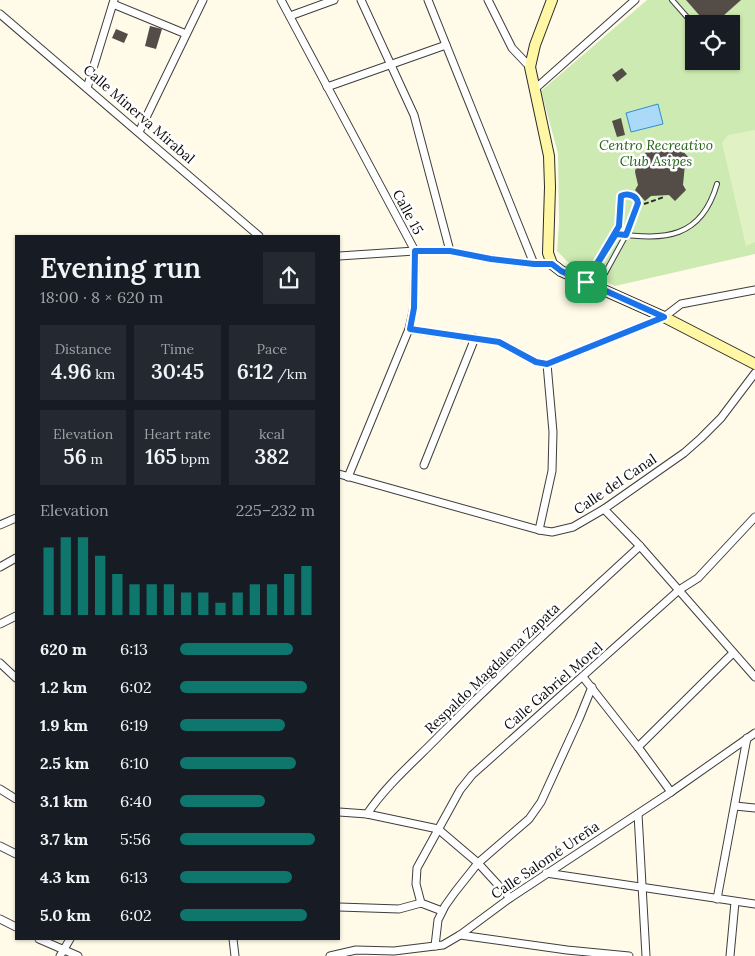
<!DOCTYPE html>
<html lang="en">
<head>
<meta charset="utf-8">
<style>
  body { margin:0; font-family:Lora,serif; background:#242831; color:#f1f3f6; height:100vh; display:flex; flex-direction:column; font-size:19px; white-space:nowrap }
  * { box-sizing:border-box; margin:0 }
  p { font-size:16px; color:#9ea1a6 }
  .icon { flex:none; width:28px; height:28px; fill:none; stroke:currentColor; stroke-width:2; stroke-linecap:round; stroke-linejoin:round }
  .map { position:relative; flex:1; overflow:hidden }
  .panel { position:absolute; left:15px; top:235px; width:325px; height:705px; display:flex; flex-direction:column; background:#171b24; border-radius:0px; box-shadow:0 1px 4px #0004 }
  .panel>* { flex:none }
  .controls { position:absolute; left:685px; top:15px; display:grid; gap:10px }
  .controls a { display:grid; place-items:center; width:55px; height:55px; border-radius:0px; background:#171b24; box-shadow:0 1px 4px #0004; font-size:25px }
  .pin { position:absolute; display:grid; place-items:center; width:42px; height:42px; color:#fff; margin:-21px; border-radius:10px; box-shadow:0 2px 8px #0006 }
  .round { display:grid; place-items:center; flex:none; width:52px; height:52px; border-radius:0px; background:#242831 }
  .headline { display:flex; align-items:center; justify-content:space-between; height:85px; padding:0 25px }
  h1 { font-size:28px; font-weight:600; line-height:38px }
  .metrics { display:grid; grid-template-columns:repeat(3,1fr); gap:8px; height:85px; padding:5px 25px }
  .metrics div { display:grid; align-content:center; border-radius:0px; background:#242831; text-align:center }
  .metrics b { font-size:21px; font-weight:600 }
  .metrics small { font-size:14px; font-weight:400 }
  .metrics p { font-size:14px }
  .chart { height:140px; padding:10px 25px }
  .chart p { display:flex; justify-content:space-between }
  .chart svg { width:100%; height:90px; margin-top:5px; stroke:#0f766e; stroke-width:6 }
  ul { padding:0 25px; list-style:none; font-size:16px }
  li { display:grid; grid-template-columns:80px 60px 1fr; align-items:center; height:38px }
  li i { height:12px; border-radius:6px; background:#0f766e }
  .map>svg:first-child { display:block }
  .green { fill:#cdeab2; fill-rule:evenodd }
  .pitch { fill:#e0f1c4 }
  .water { fill:#abd9f8; stroke:#308dd1 }
  .building { fill:#534c47 }
  .lines { fill:none; stroke-linecap:round; stroke-linejoin:round }
  .lane-casing { stroke:#3e3e3e; stroke-width:6 }
  .street-casing { stroke:#3e3e3e; stroke-width:9 }
  .secondary-casing { stroke:#2d2d2d; stroke-width:12 }
  .path { stroke:#2d2d2d; stroke-width:2; stroke-dasharray:5 2.5; stroke-linecap:butt }
  .lane { stroke:#fff; stroke-width:4 }
  .street { stroke:#fff; stroke-width:7 }
  .secondary { stroke:#fff7a3; stroke-width:10 }
  .route-casing { stroke:#fff; stroke-width:10 }
  .route { stroke:#1a73e8; stroke-width:6 }
  .labels { text-anchor:middle; dominant-baseline:central; stroke-width:5; stroke-linejoin:round; paint-order:stroke }
  .street-label { font-size:14px; fill:#0b0b0b; stroke:#fff }
  .park-label { font-size:14px; font-style:italic; fill:#27631a; stroke:#fff }
</style>
</head>
<body>
<div class="map">
<svg width="755" height="956" viewBox="0 0 755 956">
  <rect width="100%" height="100%" fill="#fffbe8"/>
  <path class="green" d="M647 0H755V254L615 286 571 265 557 251 559 224 558 153 541 91ZM694 24H731V61H694Z"/>
  <polygon class="pitch" points="755,130 755,242 746,246 722,143 728,135"/>
  <polygon class="water" points="658,104 663,124 631,132 626,113"/>
  <g class="building">
    <polygon points="686,0 741,0 714,24 707,24"/>
    <polygon points="150,26 162,29 156,49 145,46"/>
    <polygon points="116,29 128,34 124,43 112,38"/>
    <polygon points="622,68 627,74 617,82 612,75"/>
    <polygon points="621,118 625,135 617,137 612,121"/>
    <polygon points="677,145 690,159 685,164 683,185 686,190 675,201 669,195 651,196 645,201 635,190 638,185 635,172 637,162 649,149 673,149"/>
  </g>
  <g class="lines">
    <defs>
      <g id="lane">
        <polyline points="672,0 694,25"/>
        <path d="M616 234C665 240 701 239 717 184"/>
        <path d="M586 281 619 226 621 197C627 193 637 195 638 203L626 235 598 286"/>
      </g>
      <g id="street">
        <polyline points="281,0 415,251 414,307 409,329 348,477"/>
        <polyline points="361,0 414,115 450,251"/>
        <polyline points="428,0 534,264"/>
        <polyline points="488,0 512,48 530,67"/>
        <polyline points="113,4 186,34"/>
        <polyline points="0,14 259,236"/>
        <polyline points="290,16 334,0"/>
        <polyline points="327,87 446,45"/>
        <polyline points="87,88 114,0"/>
        <polyline points="536,88 635,0"/>
        <polyline points="139,132 203,0"/>
        <polyline points="339,256 415,251 450,251 491,259 534,264 552,264"/>
        <polyline points="409,329 499,342 536,362 547,364 664,317 681,304 755,290"/>
        <polyline points="424,465 475,338"/>
        <polyline points="339,474 539,530 552,532 573,527 604,509 684,453 701,438 721,418 755,373"/>
        <polyline points="604,509 640,546 755,677"/>
        <polyline points="0,525 16,518"/>
        <polyline points="539,530 552,471 553,432 547,364"/>
        <polyline points="0,567 16,558"/>
        <polyline points="0,624 16,616"/>
        <polyline points="0,663 16,678"/>
        <polyline points="583,677 638,747 671,792"/>
        <polyline points="638,747 733,653"/>
        <polyline points="0,789 16,799"/>
        <polyline points="735,806 755,808"/>
        <polyline points="339,812 367,814 438,829 478,863 510,898"/>
        <path d="M367 814C387 784 416 760 441 734 505 669 573 608 640 546"/>
        <polyline points="638,814 646,956"/>
        <polyline points="0,846 16,854"/>
        <polyline points="546,873 755,904"/>
        <polyline points="717,899 747,738"/>
        <polyline points="421,903 416,884 417,868 460,790 472,775 679,590 698,578 755,517"/>
        <polyline points="339,907 399,909 421,903 442,911"/>
        <polyline points="0,919 16,927"/>
        <polyline points="460,935 567,950 629,956"/>
        <polyline points="39,939 78,956"/>
        <polyline points="233,939 235,956"/>
        <polyline points="435,946 438,920 445,906 455,892 478,863 529,819 541,802 579,719 592,687"/>
        <polyline points="60,956 70,939"/>
        <polyline points="330,956 356,950 394,951 443,945 460,935 510,898 671,792 755,733"/>
        <polyline points="730,956 735,902"/>
      </g>
      <polyline id="secondary" points="552,0 535,45 530,67 549,156 550,187 548,253 552,264 561,271 664,317 755,364"/>
    </defs>
    <use href="#lane" class="lane-casing"/>
    <use href="#street" class="street-casing"/>
    <use href="#secondary" class="secondary-casing"/>
    <polyline class="path" points="644,204 664,197"/>
    <use href="#lane" class="lane"/>
    <use href="#street" class="street"/>
    <use href="#secondary" class="secondary"/>
  </g>
  <g class="lines">
    <defs>
      <path id="route" d="M586 282 664 317 547 364 536 362 499 342 410 329 414 308 415 251H450L491 259 534 264H552L561 271 586 282 616 234 626 235 638 203C637 195 627 193 621 196L619 226 586 282"/>
    </defs>
    <use href="#route" class="route-casing"/>
    <use href="#route" class="route"/>
  </g>
  <g class="labels">
    <g class="street-label">
      <text transform="translate(139 114) rotate(41)">Calle Minerva Mirabal</text>
      <text transform="translate(408 212) rotate(62)">Calle 15</text>
      <text transform="translate(615 484) rotate(-34)">Calle del Canal</text>
      <text transform="translate(492 668) rotate(-44)">Respaldo Magdalena Zapata</text>
      <text transform="translate(553 686) rotate(-41)">Calle Gabriel Morel</text>
      <text transform="translate(545 860) rotate(-34)">Calle Salomé Ureña</text>
    </g>
    <g class="park-label">
      <text x="656" y="145">Centro Recreativo<tspan x="656" dy="16">Club Asipes</tspan></text>
    </g>
  </g>
</svg>
<div class="controls">
<a><svg class="icon" aria-label="locate" viewBox="0 0 24 24"><circle cx="12" cy="12" r="6"/><path d="M12 2v4M12 18v4M2 12h4M18 12h4"/></svg></a>
</div>
<div class="pin" style="left:586px;top:282px;background:#1e9e55"><svg class="icon" aria-label="arrive" viewBox="0 0 24 24"><path d="M6 21V4h12l-3 4 3 4H6"/></svg></div>
<section class="panel">
<div class="headline"><div><h1>Evening run</h1><p>18:00 · 8 × 620 m</p></div><a class="round"><svg class="icon" aria-label="share" viewBox="0 0 24 24"><path d="M12 15V3M7 8l5-5 5 5M5 13v7h14v-7"/></svg></a></div>
<div class="metrics">
<div><p>Distance</p><b>4.96<small> km</small></b></div>
<div><p>Time</p><b>30:45</b></div>
<div><p>Pace</p><b>6:12<small> /km</small></b></div>
</div>
<div class="metrics">
<div><p>Elevation</p><b>56<small> m</small></b></div>
<div><p>Heart rate</p><b>165<small> bpm</small></b></div>
<div><p>kcal</p><b>382</b></div>
</div>
<div class="chart"><p><span>Elevation</span>225–232 m</p>
<svg viewBox="0 0 160 44" preserveAspectRatio="none"><path d="M5 44V11M15 44V6M25 44V6M35 44V15M45 44V24M55 44V29M65 44V29M75 44V29M85 44V33M95 44V33M105 44V38M115 44V33M125 44V29M135 44V29M145 44V24M155 44V20"/></svg>
</div>
<ul>
<li><b>620 m</b>6:13<i style="width:84%"></i></li>
<li><b>1.2 km</b>6:02<i style="width:94%"></i></li>
<li><b>1.9 km</b>6:19<i style="width:78%"></i></li>
<li><b>2.5 km</b>6:10<i style="width:86%"></i></li>
<li><b>3.1 km</b>6:40<i style="width:63%"></i></li>
<li><b>3.7 km</b>5:56<i style="width:100%"></i></li>
<li><b>4.3 km</b>6:13<i style="width:83%"></i></li>
<li><b>5.0 km</b>6:02<i style="width:94%"></i></li>
</ul>
</section>
</div>
</body>
</html>
